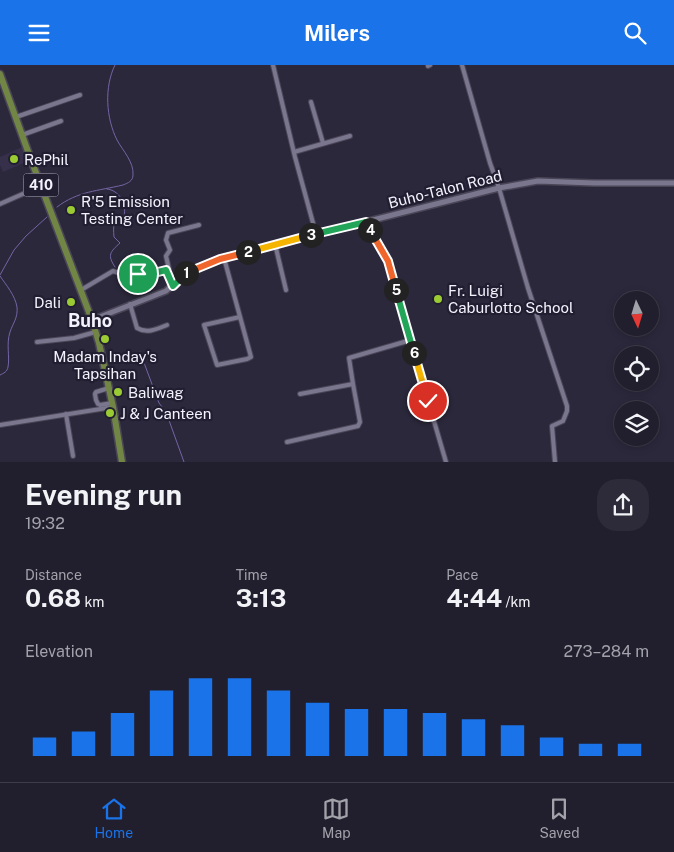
<!DOCTYPE html>
<html lang="en">
<head>
<meta charset="utf-8">
<style>
  body { margin:0; font-family:"Public Sans",sans-serif; background:#2d2b39; color:#f1f3f6; height:100vh; display:flex; flex-direction:column; font-size:19px; white-space:nowrap }
  * { box-sizing:border-box; margin:0 }
  p { font-size:16px; color:#a2a2aa }
  .icon { flex:none; width:28px; height:28px; fill:none; stroke:currentColor; stroke-width:2; stroke-linecap:round; stroke-linejoin:round }
  .map { position:relative; height:397px; overflow:hidden }
  .details { display:flex; flex-direction:column; background:#211e2d; flex:1 }
  .details>* { flex:none }
  .needle { width:32px; rotate:176deg }
  .buttons { position:absolute; left:614px; top:226px; display:grid; gap:10px }
  .buttons a { display:grid; place-items:center; width:45px; height:45px; border-radius:50%; background:#211e2d; box-shadow:0 2px 8px #0003,0 0 0 1px #3e3c49; font-size:25px }
  .pin { position:absolute; display:grid; place-items:center; width:42px; height:42px; color:#fff; margin:-21px; border:2px solid #fff; border-radius:50%; box-shadow:0 1px 5px #0007 }
  .km { position:absolute; width:25px; height:25px; margin:-12px; border-radius:50%; background:#222; color:#fff; font-size:14px; line-height:25px; text-align:center }
  .round { display:grid; place-items:center; flex:none; width:52px; height:52px; border-radius:20px; background:#2d2b39 }
  .summary { display:flex; align-items:center; justify-content:space-between; height:85px; padding:0 25px }
  h1 { font-size:28px; font-weight:700; line-height:38px }
  .figures { display:grid; grid-template-columns:repeat(3,1fr); gap:8px; height:85px; padding:5px 25px }
  .figures div { display:grid; align-content:center }
  .figures b { font-size:25px; font-weight:700 }
  .figures small { font-size:14px; font-weight:400 }
  .figures p { font-size:14px }
  .chart { height:140px; padding:10px 25px }
  .chart p { display:flex; justify-content:space-between }
  .chart svg { width:100%; height:90px; margin-top:5px; stroke:#1a73e8; stroke-width:6 }
  header { display:flex; justify-content:space-between; align-items:center; height:65px; padding:0 25px; background:#1a73e8; color:#fff; font-size:22px; font-weight:700 }
  .tabs { display:flex; justify-content:space-around; align-items:center; height:70px; border-top:1px solid #3e3c49; background:#211e2d; font-size:14px; color:#a2a2aa }
  .tabs a { display:grid; justify-items:center; gap:2px }
  .tabs .current { color:#1a73e8 }
  .map>svg:first-child { display:block }
  .built { fill:#36304b }
  .lines { fill:none; stroke-linecap:round; stroke-linejoin:round }
  .stream { stroke:#7465a4; stroke-width:1 }
  .minor-casing { stroke:#4b4657; stroke-width:6 }
  .tertiary-casing { stroke:#4b4657; stroke-width:8 }
  .primary-casing { stroke:#4b4657; stroke-width:9 }
  .minor { stroke:#7a768e; stroke-width:4 }
  .tertiary { stroke:#7a768e; stroke-width:5 }
  .primary { stroke:#718545; stroke-width:6 }
  .split-1-casing { stroke:#fff; stroke-width:10 }
  .split-2-casing { stroke:#fff; stroke-width:10 }
  .split-3-casing { stroke:#fff; stroke-width:10 }
  .split-4-casing { stroke:#fff; stroke-width:10 }
  .split-5-casing { stroke:#fff; stroke-width:10 }
  .split-6-casing { stroke:#fff; stroke-width:10 }
  .split-7-casing { stroke:#fff; stroke-width:10 }
  .split-1 { stroke:#22a559; stroke-width:6 }
  .split-2 { stroke:#f0652b; stroke-width:6 }
  .split-3 { stroke:#f5b400; stroke-width:6 }
  .split-4 { stroke:#22a559; stroke-width:6 }
  .split-5 { stroke:#f0652b; stroke-width:6 }
  .split-6 { stroke:#22a559; stroke-width:6 }
  .split-7 { stroke:#f5b400; stroke-width:6 }
  .poi-dot { fill:#9bcb33; stroke:#221e32; stroke-width:2 }
  .labels { text-anchor:middle; dominant-baseline:central; stroke-width:4.5; stroke-linejoin:round; paint-order:stroke }
  .shield { fill:#221e32; stroke:#b5b2c0; stroke-width:1 }
  .shield-label { font-size:14px; font-weight:bold; fill:#f4f2fd }
  .poi-label { font-size:15px; fill:#f4f2fd; stroke:#221e32; text-anchor:start }
  .street-label { font-size:15px; fill:#f4f2fd; stroke:#221e32 }
  .quarter-label { font-size:18px; font-weight:bold; fill:#f4f2fd; stroke:#221e32 }
</style>
</head>
<body>
<header><svg class="icon" aria-label="menu" viewBox="0 0 24 24"><path d="M4 6h16M4 12h16M4 18h16"/></svg>Milers<svg class="icon" aria-label="search" viewBox="0 0 24 24"><circle cx="10" cy="10" r="6"/><path d="M15 15l6 6"/></svg></header>
<div class="map">
<svg width="674" height="397" viewBox="0 0 674 397">
  <rect width="100%" height="100%" fill="#2c283c"/>
  <polygon class="built" points="22,82 28,96 3,107 0,100 0,92"/>
  <g class="lines">
    <g class="stream">
      <path d="M107 124C119 125 127 139 124 151 113 157 113 159 114 172L120 178C110 187 107 190 115 202"/>
      <path d="M57 142C78 126 98 126 123 120 128 118 133 116 133 110 134 97 123 86 117 75 106 53 104 22 115 0"/>
      <polyline points="0,210 14,185 26,171 47,152"/>
      <path d="M0 211C6 220 15 230 17 242 18 253 13 258 10 267 6 279 10 292 8 302 7 307 4 308 0 310"/>
      <polyline points="140,287 159,338 166,347 184,397"/>
    </g>
    <defs>
      <g id="minor">
        <polyline points="273,0 295,92 316,169"/>
        <polyline points="462,0 490,98 499,123 528,223 567,341 567,346 563,356 552,361 555,397"/>
        <polyline points="428,1 430,0"/>
        <polyline points="311,37 323,78"/>
        <polyline points="16,52 80,30"/>
        <polyline points="22,70 61,56"/>
        <polyline points="294,87 350,71"/>
        <polyline points="0,139 41,121"/>
        <polyline points="366,157 387,196 446,397"/>
        <polyline points="275,179 286,225"/>
        <polyline points="224,193 251,292 247,294 217,300 204,260 240,252"/>
        <polyline points="167,207 169,204 166,191 170,185 166,175 168,168 199,160"/>
        <polyline points="81,225 113,206 124,210 138,209 146,210 166,205 173,221"/>
        <path d="M130 239 137 263C147 269 157 264 167 260"/>
        <polyline points="37,277 74,273 92,268"/>
        <polyline points="109,323 96,327 95,329 96,335 98,339 100,340 112,338"/>
        <polyline points="300,329 353,319"/>
        <polyline points="66,349 73,391"/>
        <polyline points="0,360 113,342"/>
        <polyline points="287,377 358,361 360,357 353,319 349,293 411,275"/>
      </g>
      <polyline id="tertiary" points="92,255 166,226 186,207 219,194 499,123 538,116 594,118 674,118"/>
      <polyline id="primary" points="0,9 30,92 92,255 99,278 113,342 122,397"/>
    </defs>
    <use href="#minor" class="minor-casing"/>
    <use href="#tertiary" class="tertiary-casing"/>
    <use href="#primary" class="primary-casing"/>
    <use href="#minor" class="minor"/>
    <use href="#tertiary" class="tertiary"/>
    <use href="#primary" class="primary"/>
  </g>
  <g class="lines">
    <defs>
      <polyline id="split-1" points="138,209 146,210 166,205 173,221 186,208"/>
      <polyline id="split-2" points="186,208 220,194 248,187"/>
      <polyline id="split-3" points="248,187 311,170"/>
      <polyline id="split-4" points="311,170 366,157 370,165"/>
      <polyline id="split-5" points="370,165 388,196 396,225"/>
      <polyline id="split-6" points="396,225 414,288"/>
      <polyline id="split-7" points="414,288 428,336"/>
    </defs>
    <use href="#split-1" class="split-1-casing"/>
    <use href="#split-2" class="split-2-casing"/>
    <use href="#split-3" class="split-3-casing"/>
    <use href="#split-4" class="split-4-casing"/>
    <use href="#split-5" class="split-5-casing"/>
    <use href="#split-6" class="split-6-casing"/>
    <use href="#split-7" class="split-7-casing"/>
    <use href="#split-1" class="split-1"/>
    <use href="#split-2" class="split-2"/>
    <use href="#split-3" class="split-3"/>
    <use href="#split-4" class="split-4"/>
    <use href="#split-5" class="split-5"/>
    <use href="#split-6" class="split-6"/>
    <use href="#split-7" class="split-7"/>
  </g>
  <g class="poi-dot">
    <circle cx="14" cy="94" r="5"/>
    <circle cx="71" cy="145" r="5"/>
    <circle cx="438" cy="234" r="5"/>
    <circle cx="71" cy="237" r="5"/>
    <circle cx="105" cy="274" r="5"/>
    <circle cx="118" cy="327" r="5"/>
    <circle cx="110" cy="348" r="5"/>
  </g>
  <g class="labels">
    <rect class="shield" x="23.5" y="108.5" width="35" height="23" rx="4"/>
    <g class="shield-label">
      <text x="41" y="120">410</text>
    </g>
    <g class="poi-label">
      <text x="24" y="94">RePhil</text>
      <text x="81" y="136">R'5 Emission<tspan x="81" dy="17">Testing Center</tspan></text>
      <text x="448" y="225">Fr. Luigi<tspan x="448" dy="17">Caburlotto School</tspan></text>
      <text x="61" y="237" text-anchor="end">Dali</text>
      <text x="105" y="291" text-anchor="middle">Madam Inday's<tspan x="105" dy="17">Tapsihan</tspan></text>
      <text x="128" y="327">Baliwag</text>
      <text x="120" y="348">J &amp; J Canteen</text>
    </g>
    <g class="street-label">
      <text transform="translate(445 124) rotate(-14)">Buho-Talon Road</text>
    </g>
    <g class="quarter-label">
      <text x="90" y="255">Buho</text>
    </g>
  </g>
</svg>
<div class="buttons">
<a><svg class="needle" viewBox="-14 -14 28 28"><path d="M0-13l5 13h-10z" fill="#e53935"/><path d="M0 13l5-13h-10z" fill="#a2a2aa"/></svg></a>
<a><svg class="icon" aria-label="locate" viewBox="0 0 24 24"><circle cx="12" cy="12" r="6"/><path d="M12 2v4M12 18v4M2 12h4M18 12h4"/></svg></a>
<a><svg class="icon" aria-label="layers" viewBox="0 0 24 24"><path d="M12 4l9 5-9 5-9-5zM3 14l9 5 9-5"/></svg></a>
</div>
<div class="pin" style="left:138px;top:209px;background:#1e9e55"><svg class="icon" aria-label="arrive" viewBox="0 0 24 24"><path d="M6 21V4h12l-3 4 3 4H6"/></svg></div>
<div class="pin" style="left:428px;top:336px;background:#d93025"><svg class="icon" aria-label="check" viewBox="0 0 24 24"><path d="M5 12l5 5 9-10"/></svg></div>
<b class="km" style="left:186px;top:208px">1</b>
<b class="km" style="left:248px;top:187px">2</b>
<b class="km" style="left:311px;top:170px">3</b>
<b class="km" style="left:370px;top:165px">4</b>
<b class="km" style="left:396px;top:225px">5</b>
<b class="km" style="left:414px;top:288px">6</b>
</div>
<section class="details">
<div class="summary"><div><h1>Evening run</h1><p>19:32</p></div><a class="round"><svg class="icon" aria-label="share" viewBox="0 0 24 24"><path d="M12 15V3M7 8l5-5 5 5M5 13v7h14v-7"/></svg></a></div>
<div class="figures">
<div><p>Distance</p><b>0.68<small> km</small></b></div>
<div><p>Time</p><b>3:13</b></div>
<div><p>Pace</p><b>4:44<small> /km</small></b></div>
</div>
<div class="chart"><p><span>Elevation</span>273–284 m</p>
<svg viewBox="0 0 160 44" preserveAspectRatio="none"><path d="M5 44V35M15 44V32M25 44V23M35 44V12M45 44V6M55 44V6M65 44V12M75 44V18M85 44V21M95 44V21M105 44V23M115 44V26M125 44V29M135 44V35M145 44V38M155 44V38"/></svg>
</div>
</section>
<nav class="tabs">
<a class="current"><svg class="icon" aria-label="home" viewBox="0 0 24 24"><path d="M3 11l9-7 9 7M6 9v11h12V9"/></svg>Home</a>
<a><svg class="icon" aria-label="map" viewBox="0 0 24 24"><path d="M3 6l6-2 6 2 6-2v14l-6 2-6-2-6 2zM9 4v14M15 6v14"/></svg>Map</a>
<a><svg class="icon" aria-label="saved" viewBox="0 0 24 24"><path d="M7 4h10v16l-5-4-5 4z"/></svg>Saved</a>
</nav>
</body>
</html>
